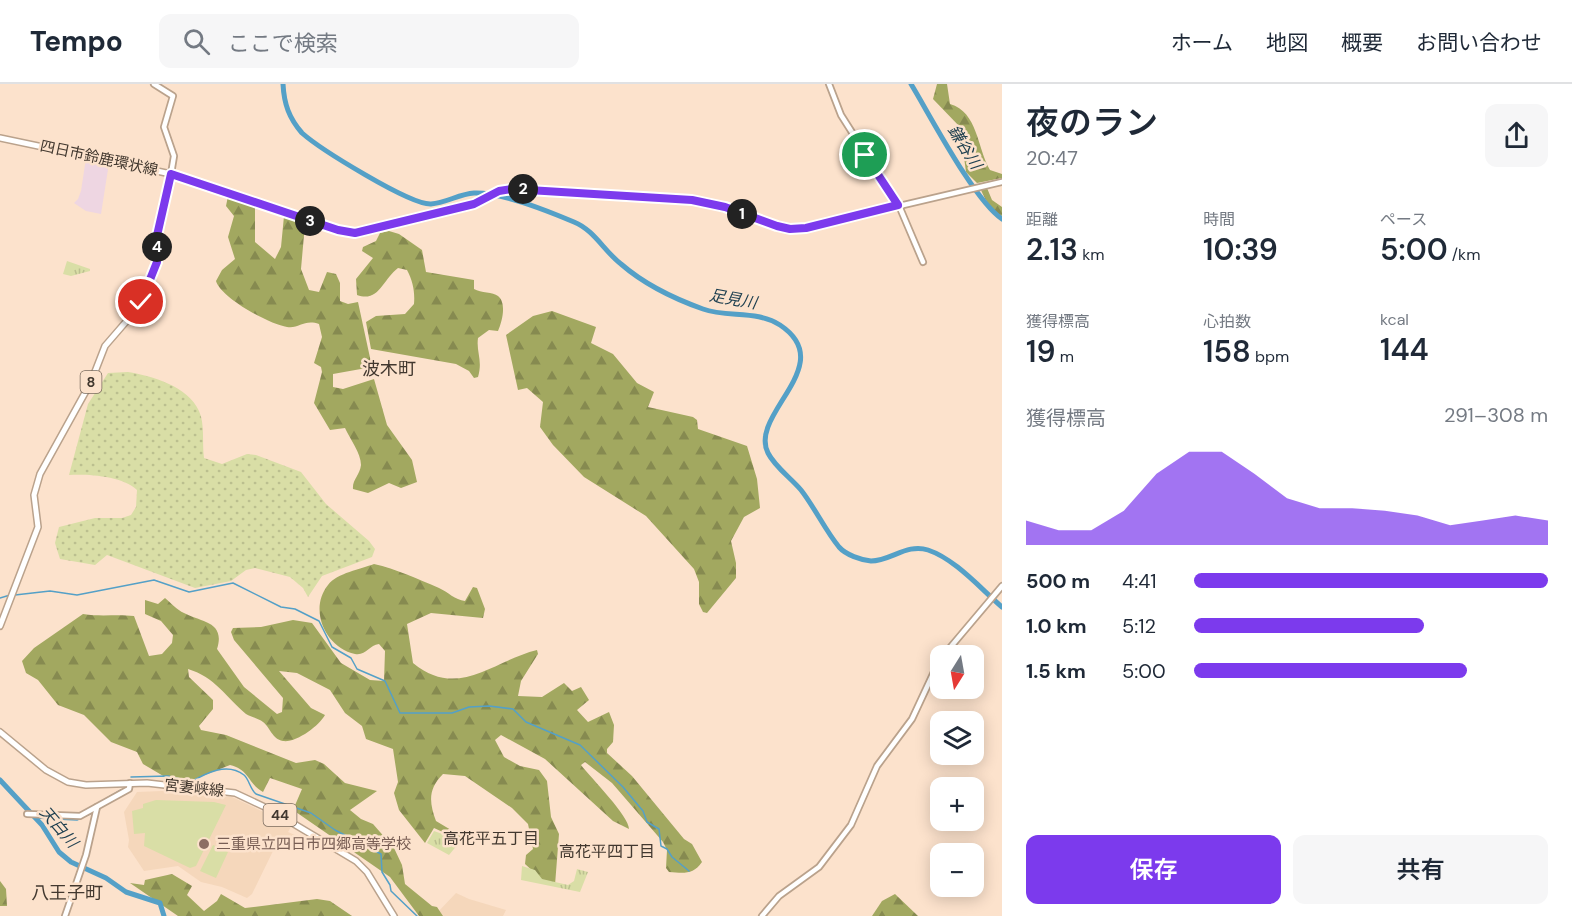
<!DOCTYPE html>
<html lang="ja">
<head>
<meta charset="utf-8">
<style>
  body { margin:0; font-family:"DM Sans","Noto Sans JP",sans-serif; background:#f6f6f7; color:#1f2937; height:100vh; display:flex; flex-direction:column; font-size:22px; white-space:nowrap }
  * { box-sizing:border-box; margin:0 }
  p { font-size:20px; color:#747a83 }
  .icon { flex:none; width:33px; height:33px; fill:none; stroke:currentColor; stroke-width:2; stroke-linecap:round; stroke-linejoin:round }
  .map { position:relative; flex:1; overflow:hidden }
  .sheet { display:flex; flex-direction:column; background:#fff; width:570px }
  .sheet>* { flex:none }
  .needle { width:39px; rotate:191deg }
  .controls { position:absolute; left:930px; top:561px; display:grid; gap:12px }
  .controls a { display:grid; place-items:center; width:54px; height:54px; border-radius:12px; background:#fff; box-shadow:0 3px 15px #0003; font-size:30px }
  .pin { position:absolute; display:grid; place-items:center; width:51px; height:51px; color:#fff; margin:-26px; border:3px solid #fff; border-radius:50%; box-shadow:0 2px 6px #0007 }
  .km { position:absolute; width:30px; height:30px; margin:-15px; border-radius:50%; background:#222; color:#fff; font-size:16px; line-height:30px; text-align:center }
  .round { display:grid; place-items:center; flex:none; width:63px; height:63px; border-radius:12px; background:#f6f6f7 }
  .summary { display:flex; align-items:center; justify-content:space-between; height:102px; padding:0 24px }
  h1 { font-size:33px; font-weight:600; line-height:45px }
  .stats { display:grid; grid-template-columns:repeat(3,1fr); gap:9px; height:102px; padding:6px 24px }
  .stats div { display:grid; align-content:center }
  .stats b { font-size:30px; font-weight:600 }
  .stats small { font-size:16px; font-weight:400 }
  .stats p { font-size:16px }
  .chart { height:168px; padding:12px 24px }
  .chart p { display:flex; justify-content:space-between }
  .chart svg { width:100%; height:108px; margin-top:6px; fill:#7c3aed; opacity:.7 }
  .cta { display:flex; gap:12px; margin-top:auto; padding:12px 24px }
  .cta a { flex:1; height:69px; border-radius:12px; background:#7c3aed; color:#fff; font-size:24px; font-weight:600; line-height:69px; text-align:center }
  .cta a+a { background:#f6f6f7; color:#1f2937 }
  ul { padding:0 24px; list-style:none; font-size:20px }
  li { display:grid; grid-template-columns:96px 72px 1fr; align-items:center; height:45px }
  li i { height:15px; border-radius:8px; background:#7c3aed }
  header { display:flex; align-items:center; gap:36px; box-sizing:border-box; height:84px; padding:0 30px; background:#fff; border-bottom:2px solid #e0e1e3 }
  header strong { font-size:28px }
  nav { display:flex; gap:33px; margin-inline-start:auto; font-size:21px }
  .search { width:420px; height:54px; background:#f6f6f7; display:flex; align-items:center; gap:15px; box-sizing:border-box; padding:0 21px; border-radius:12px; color:#747a83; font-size:22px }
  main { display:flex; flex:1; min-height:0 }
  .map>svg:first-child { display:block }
  .commercial { fill:#eed6e2 }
  .built { fill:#f5d7bb }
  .grass { fill:url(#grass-dots) }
  .forest { fill:url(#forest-firs) }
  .park { fill:url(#park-tufts) }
  .pitch { fill:#d9dea6 }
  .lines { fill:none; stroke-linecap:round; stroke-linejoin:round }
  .stream { stroke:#54a0c7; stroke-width:1.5 }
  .river { stroke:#54a0c7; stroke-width:5 }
  .secondary-casing { stroke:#baa28c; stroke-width:8 }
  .primary-casing { stroke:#baa28c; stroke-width:8 }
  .secondary { stroke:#fff; stroke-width:4.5 }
  .primary { stroke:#fff; stroke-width:5 }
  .route-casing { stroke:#fff; stroke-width:12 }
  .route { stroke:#7c3aed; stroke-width:8 }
  .education-dot { fill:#8d6e63; stroke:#fce2cc; stroke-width:2 }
  .labels { text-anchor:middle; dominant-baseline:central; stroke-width:5; stroke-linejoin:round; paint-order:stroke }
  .shield { fill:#fce2cc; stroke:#7a6b5e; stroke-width:1.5 }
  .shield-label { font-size:14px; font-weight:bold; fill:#42382f }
  .street-label { font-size:15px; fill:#42382f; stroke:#fce2cc }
  .education-label { font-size:15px; fill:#785e54; stroke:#fce2cc; text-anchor:start }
  .water-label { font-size:16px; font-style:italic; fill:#1b3d4e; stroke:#fce2cc }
  .neighbourhood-label { font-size:16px; fill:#42382f; stroke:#fce2cc }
  .quarter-label { font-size:18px; fill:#42382f; stroke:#fce2cc }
</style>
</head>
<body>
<header>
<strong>Tempo</strong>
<div class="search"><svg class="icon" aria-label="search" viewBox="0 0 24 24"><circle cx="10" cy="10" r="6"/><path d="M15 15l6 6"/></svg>ここで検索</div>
<nav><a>ホーム</a><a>地図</a><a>概要</a><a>お問い合わせ</a></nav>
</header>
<main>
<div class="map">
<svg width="1002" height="832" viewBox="0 0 1002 832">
  <defs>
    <pattern id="grass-dots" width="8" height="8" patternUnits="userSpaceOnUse" patternTransform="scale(1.5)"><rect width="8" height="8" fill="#d9dea6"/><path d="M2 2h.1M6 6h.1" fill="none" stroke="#bbbf8f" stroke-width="1.8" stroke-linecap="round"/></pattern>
    <pattern id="forest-firs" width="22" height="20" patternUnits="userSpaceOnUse" patternTransform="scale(1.5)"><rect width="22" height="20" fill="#a2a860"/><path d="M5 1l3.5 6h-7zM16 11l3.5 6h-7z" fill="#868a50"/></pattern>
    <pattern id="park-tufts" width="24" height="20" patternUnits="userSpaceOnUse" patternTransform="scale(1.5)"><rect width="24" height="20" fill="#d9dea6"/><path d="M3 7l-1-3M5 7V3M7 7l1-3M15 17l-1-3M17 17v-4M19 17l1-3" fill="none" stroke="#bbbf8f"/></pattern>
  </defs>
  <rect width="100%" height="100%" fill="#fce2cc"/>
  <polygon class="commercial" points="86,74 109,79 101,130 86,127 74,119 78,115 81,107"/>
  <g class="built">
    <polygon points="162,707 232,713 287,739 291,743 288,748 295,751 288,753 273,767 252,810 247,814 222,803 201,798 178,782 144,787 128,763 129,756 124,728 137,708"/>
    <polygon points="456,809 469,815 506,826 503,832 440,832 438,828"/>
  </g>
  <path class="grass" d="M128 288C152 292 188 302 199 327 205 339 202 360 204 374L222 380 247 370 256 371 301 388 326 420 369 457 375 465 372 473 322 492 308 513 303 504 290 493 255 484 246 486 231 497 195 504 107 471 95 481 60 475 55 459 59 443 95 434H122L131 431 136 423 137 406C122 392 89 390 69 391L88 320 108 289Z"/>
  <g class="forest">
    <path d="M937 0H947L950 20C978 28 977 64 990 86L1002 90V94L977 99 966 88 960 43 933 15Z"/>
    <path d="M987 104 992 116 1002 123V132C991 127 986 117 981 106Z"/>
    <path d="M228 112 255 124V158L275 175 281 163 284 132 305 140 301 185 309 206 319 208 327 188 336 190 340 199V217L348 220 358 218 372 283 333 290V303L343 305 374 295 387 341 412 376 417 398 401 404 389 399 368 409 353 405C352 396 360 391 361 381 361 369 350 355 345 344L330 346 314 319 322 288 321 283 314 279 322 253 319 240C304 235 299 245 287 243 269 240 221 214 216 197L222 186 235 175 228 153 234 132 226 122Z"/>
    <path d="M389 147 399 150 422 166 426 188 474 196V205C481 209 493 208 498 212 507 219 502 238 498 247L489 246 478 254C476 268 483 276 478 293L474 294 469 287 456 280 371 265 366 238 376 232 405 230 414 220C415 208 413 197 407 186L398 184C383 195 379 219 357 211L356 195 373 174 362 167 363 163 376 157 380 149Z"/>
    <polygon points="552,227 596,243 591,259 613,270 637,299 654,308 648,323 693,333 697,336 698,345 747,362 757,395 760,424 744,433 731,457 736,479 736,494 707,529 703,528 699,520 699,498 694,485 646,432 584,393 553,361 540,343 543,318 527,304 518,306 506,251 533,232"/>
    <path d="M374 480C396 485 418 495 439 504 448 508 455 516 465 517L473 503 477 504 485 525 483 534 431 529 407 540 413 579C458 616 492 577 537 566L538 570 521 597 518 612 542 613 564 599 572 607 581 603 589 616 577 626 588 638 609 628 614 641 613 658 607 665V669L632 692 684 755 692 760 702 778C693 791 684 789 669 788L666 784 667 766 663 758 612 699 585 678 581 681C592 695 629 732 629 745L613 737 545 675 501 651 495 656 504 673 520 682 539 686 547 697 551 733 559 750 555 801 546 799 525 780 526 771 533 765 528 740 512 724 465 692 443 690C428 705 429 718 436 737L461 752 460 756 434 744 425 759 399 726 394 709 398 698 393 665 366 655 362 642 345 629 330 606 297 589 279 587 311 624 325 631C319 642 296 659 283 657 272 655 270 643 263 638 258 634 251 633 246 630 226 613 215 593 188 585L189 593 213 616V625L199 642 201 646 226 651 296 679 315 676 324 680 345 699 377 707 350 726 361 735 373 740 394 764 402 781 405 800 432 822 437 823 443 832H419L390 793 293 726 302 705 270 694 263 708C248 700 250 686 230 681L187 698 165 693 143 680 137 668 111 658 84 631 58 621 38 596 26 589 22 577 34 564 83 530C102 533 116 530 134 532L149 572 162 570 172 559 173 551 161 537 145 530V516L158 520 165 514C171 519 177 526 184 529 200 538 226 537 217 565L244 603 277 630 282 628 283 614 234 556 231 548 233 544 261 543 293 536 312 539 341 579 370 596 384 597 385 567 379 560C369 561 366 572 355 570 326 564 308 526 328 501 337 489 361 485 374 480Z"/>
    <polygon points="172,790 192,802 187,811 204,827 217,817 221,810 245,824 317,815 330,817 352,832 178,832 130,799 144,801 145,796"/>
    <polygon points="0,797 6,805 7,822 0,822"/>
    <polygon points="895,810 918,832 872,832 882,817"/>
  </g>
  <g class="park">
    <polygon points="67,177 90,185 90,187 71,192 63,190"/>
    <polygon points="127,207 136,212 137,221 130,231 118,224"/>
    <polygon points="434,747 451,753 459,759 449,771 427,759"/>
    <polygon points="522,782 535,786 542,795 568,801 574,797 577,785 588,788 580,808 521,796"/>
  </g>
  <g class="pitch">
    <polygon points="156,716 214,718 226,721 196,782 190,784 144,762 145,749 134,750 132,727 143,724 143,720"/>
    <polygon points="213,761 228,768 216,794 200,787"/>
  </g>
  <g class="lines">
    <g class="stream">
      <polyline points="15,511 50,507 77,511 154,496 189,508 233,499 281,523 295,525 319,537 332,563 351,574 357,585 385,597 400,629 452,629 469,623 489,622 513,625 526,638 580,661 623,703 643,727 647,738 659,745 661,762 667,765 672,773 689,787"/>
      <polyline points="0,514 10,511"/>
      <path d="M131 693 168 692 191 698C206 689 227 678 244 691 249 695 250 705 256 710L311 729 335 746 381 770 382 788 390 801 391 807 417 832"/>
      <polyline points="92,723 121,706"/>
      <polyline points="36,734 77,736 92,729"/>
    </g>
    <g class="river">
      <path d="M283 0C284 20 289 34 302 49 320 65 410 121 431 120 446 119 459 110 474 109 502 108 548 127 574 138 594 146 604 167 621 180 644 200 675 215 703 225 727 234 757 226 780 241 840 281 748 330 768 369 775 383 791 394 801 406 815 424 825 446 839 463 846 471 861 476 871 477 891 477 907 459 928 466 955 475 980 504 1002 523"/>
      <path d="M911 0C931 33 974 116 1002 135"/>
      <polyline points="0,696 42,741 59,768 71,778 106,794 126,808 160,819 164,832"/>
    </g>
    <defs>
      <g id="secondary">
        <polyline points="154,0 173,12 164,43 174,72 171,90 346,148 362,148 474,120 499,107 512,105 691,116 725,123 777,142 801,145 1002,98"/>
        <polyline points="829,0 841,31 900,124 923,178"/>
        <polyline points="943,572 1002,502"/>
        <polyline points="27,730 80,732 129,705 130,699"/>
        <polyline points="65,832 86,771 97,723"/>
        <polyline points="762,832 779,812 819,783 851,741 877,682 912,635 940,575"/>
      </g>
      <g id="primary">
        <polyline points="0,54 171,90 156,156 158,173 153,188 137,225 105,262 91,298 40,390 34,411 38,443 0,542"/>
        <polyline points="0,648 46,686 68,698 86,701 147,699 235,709 269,725 356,777 367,788 394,832"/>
      </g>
    </defs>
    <use href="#secondary" class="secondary-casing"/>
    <use href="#primary" class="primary-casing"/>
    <use href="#secondary" class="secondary"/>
    <use href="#primary" class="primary"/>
  </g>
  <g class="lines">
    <defs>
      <polyline id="route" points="141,218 157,178 156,156 171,90 338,146 355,149 474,120 499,107 512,105 692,116 725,123 777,142 790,145 806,144 898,121 865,71"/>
    </defs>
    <use href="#route" class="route-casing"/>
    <use href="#route" class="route"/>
  </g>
  <circle class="education-dot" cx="204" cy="760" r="6"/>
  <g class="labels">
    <g class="shield">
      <rect x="80.5" y="287" width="21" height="22" rx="4.5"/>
      <rect x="263.5" y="720" width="33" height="22" rx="4.5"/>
    </g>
    <g class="shield-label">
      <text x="91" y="298">8</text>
      <text x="280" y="731">44</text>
    </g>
    <g class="street-label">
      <text transform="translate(99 74) rotate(12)">四日市鈴鹿環状線</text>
      <text transform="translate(194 704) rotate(6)">宮妻峡線</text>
    </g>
    <g class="education-label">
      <text x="216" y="760">三重県立四日市四郷高等学校</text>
    </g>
    <g class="water-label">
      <text transform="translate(965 63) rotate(58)">鎌谷川</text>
      <text transform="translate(733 215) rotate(10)">足見川</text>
      <text transform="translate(59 743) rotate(49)">天白川</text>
    </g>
    <g class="neighbourhood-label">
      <text x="491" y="754">高花平五丁目</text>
      <text x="607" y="767">高花平四丁目</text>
    </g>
    <g class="quarter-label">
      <text x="389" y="285">波木町</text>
      <text x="67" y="809">八王子町</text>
    </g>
  </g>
</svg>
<div class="controls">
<a><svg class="needle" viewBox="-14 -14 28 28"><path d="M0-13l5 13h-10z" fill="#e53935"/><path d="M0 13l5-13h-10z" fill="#747a83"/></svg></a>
<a><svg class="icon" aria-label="layers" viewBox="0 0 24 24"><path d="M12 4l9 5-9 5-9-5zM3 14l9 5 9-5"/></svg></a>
<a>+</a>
<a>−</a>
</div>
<div class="pin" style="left:865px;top:71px;background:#1e9e55"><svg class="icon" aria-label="arrive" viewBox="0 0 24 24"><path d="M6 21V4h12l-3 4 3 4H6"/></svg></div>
<div class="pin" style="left:141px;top:218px;background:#d93025"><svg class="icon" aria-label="check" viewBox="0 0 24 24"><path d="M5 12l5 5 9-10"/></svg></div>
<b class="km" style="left:742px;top:130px">1</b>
<b class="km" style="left:523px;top:105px">2</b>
<b class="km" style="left:310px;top:137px">3</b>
<b class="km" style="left:157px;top:163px">4</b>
</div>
<section class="sheet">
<div class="summary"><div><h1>夜のラン</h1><p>20:47</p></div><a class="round"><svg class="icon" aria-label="share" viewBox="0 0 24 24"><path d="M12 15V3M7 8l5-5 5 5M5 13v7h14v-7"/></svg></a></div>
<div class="stats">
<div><p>距離</p><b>2.13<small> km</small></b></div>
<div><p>時間</p><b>10:39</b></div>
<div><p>ペース</p><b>5:00<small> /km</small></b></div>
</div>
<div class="stats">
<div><p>獲得標高</p><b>19<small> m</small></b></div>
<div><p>心拍数</p><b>158<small> bpm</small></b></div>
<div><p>kcal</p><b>144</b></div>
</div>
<div class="chart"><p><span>獲得標高</span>291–308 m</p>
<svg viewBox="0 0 160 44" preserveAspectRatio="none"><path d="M0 44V34L10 38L20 38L30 30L40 15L50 6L60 6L70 15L80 25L90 29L100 29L110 30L120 32L130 36L140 34L150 32L160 34V44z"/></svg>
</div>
<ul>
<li><b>500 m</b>4:41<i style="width:100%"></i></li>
<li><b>1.0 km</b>5:12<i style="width:65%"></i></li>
<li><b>1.5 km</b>5:00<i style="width:77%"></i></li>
</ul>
<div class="cta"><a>保存</a><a>共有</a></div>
</section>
</main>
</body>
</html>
